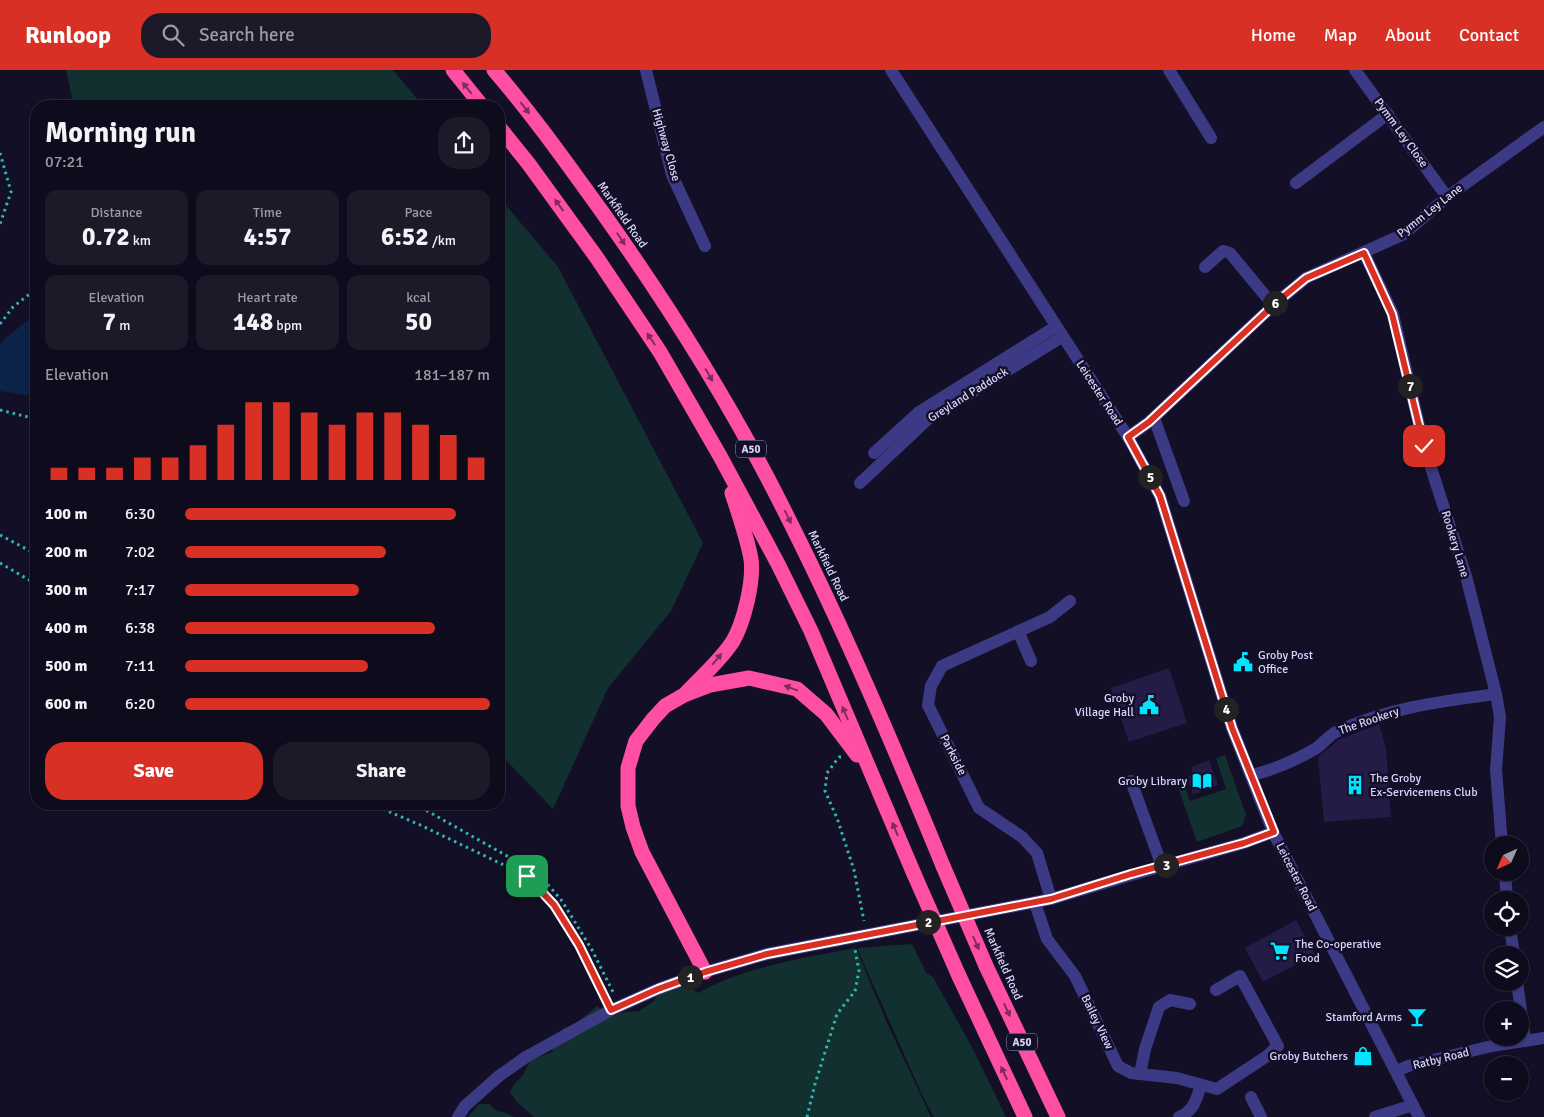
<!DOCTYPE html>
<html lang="en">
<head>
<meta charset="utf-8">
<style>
  body { margin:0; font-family:Signika,sans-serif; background:#1c1929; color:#f1f3f6; height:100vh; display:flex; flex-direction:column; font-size:19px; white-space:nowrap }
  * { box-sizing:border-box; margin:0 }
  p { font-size:16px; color:#9b9ba3 }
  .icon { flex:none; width:28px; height:28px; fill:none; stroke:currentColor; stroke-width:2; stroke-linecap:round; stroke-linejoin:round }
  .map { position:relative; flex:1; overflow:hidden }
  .panel { position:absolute; left:30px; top:30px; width:475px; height:710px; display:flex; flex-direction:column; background:#0e0b1c; border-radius:20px; box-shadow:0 1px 4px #0004,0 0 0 1px #2e2b3b }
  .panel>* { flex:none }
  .needle { width:32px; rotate:225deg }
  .buttons { position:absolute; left:1484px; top:766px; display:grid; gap:10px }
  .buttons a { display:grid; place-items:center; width:45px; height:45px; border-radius:50%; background:#0e0b1c; box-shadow:0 1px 4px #0004,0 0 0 1px #2e2b3b; font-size:25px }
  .pin { position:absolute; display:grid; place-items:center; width:42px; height:42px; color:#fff; margin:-21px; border-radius:10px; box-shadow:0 2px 8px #0006 }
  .km { position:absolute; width:25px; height:25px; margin:-12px; border-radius:50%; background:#222; color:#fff; font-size:14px; line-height:25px; text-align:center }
  .round { display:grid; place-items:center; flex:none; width:52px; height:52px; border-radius:20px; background:#1c1929 }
  .head { display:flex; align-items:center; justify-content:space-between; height:85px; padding:0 15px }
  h1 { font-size:28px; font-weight:800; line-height:38px }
  .metrics { display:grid; grid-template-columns:repeat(3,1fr); gap:8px; height:85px; padding:5px 15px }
  .metrics div { display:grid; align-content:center; border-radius:12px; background:#1c1929; text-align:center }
  .metrics b { font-size:25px; font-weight:800 }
  .metrics small { font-size:14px; font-weight:400 }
  .metrics p { font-size:14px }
  .chart { height:140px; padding:10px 15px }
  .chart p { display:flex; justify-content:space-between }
  .chart svg { width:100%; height:90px; margin-top:5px; stroke:#d93025; stroke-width:6 }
  .button { display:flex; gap:10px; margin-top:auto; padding:10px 15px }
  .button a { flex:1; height:58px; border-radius:20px; background:#d93025; color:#fff; font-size:20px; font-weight:800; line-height:58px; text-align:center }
  .button a+a { background:#1c1929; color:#f1f3f6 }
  ul { padding:0 15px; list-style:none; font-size:16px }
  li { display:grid; grid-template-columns:80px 60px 1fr; align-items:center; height:38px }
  li i { height:12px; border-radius:6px; background:#d93025 }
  header { display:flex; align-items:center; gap:30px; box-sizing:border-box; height:70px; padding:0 25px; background:#d93025; color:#fff }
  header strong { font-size:24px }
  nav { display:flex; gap:28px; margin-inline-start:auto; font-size:18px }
  .search { width:350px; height:45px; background:#1c1929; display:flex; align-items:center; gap:12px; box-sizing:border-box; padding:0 18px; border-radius:20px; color:#9b9ba3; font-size:19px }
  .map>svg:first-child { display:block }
  .green { fill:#12302f }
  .water { fill:#0c2248 }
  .building { fill:#241b47 }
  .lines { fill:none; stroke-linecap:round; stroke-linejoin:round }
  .path { stroke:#2fb8b0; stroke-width:3; stroke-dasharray:2.5 4; stroke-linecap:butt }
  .minor { stroke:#3d3a85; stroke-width:12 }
  .highway { stroke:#ff4fa3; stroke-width:15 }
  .highway-bridge { stroke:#ff4fa3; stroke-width:15 }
  .oneway { fill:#7d2c5e }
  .route-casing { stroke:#fff; stroke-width:10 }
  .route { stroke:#d93025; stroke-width:6 }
  .labels { text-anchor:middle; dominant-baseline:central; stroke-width:5; stroke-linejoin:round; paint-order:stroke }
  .shield { fill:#130f26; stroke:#9e99be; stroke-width:1 }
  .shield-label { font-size:11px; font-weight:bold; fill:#d9d4ff }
  .street-label { font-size:12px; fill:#d9d4ff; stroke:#130f26 }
  .poi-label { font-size:12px; fill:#d9d4ff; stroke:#130f26; text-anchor:end }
</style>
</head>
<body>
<header>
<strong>Runloop</strong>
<div class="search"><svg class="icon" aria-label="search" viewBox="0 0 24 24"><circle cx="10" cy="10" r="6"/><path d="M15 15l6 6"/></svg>Search here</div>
<nav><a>Home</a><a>Map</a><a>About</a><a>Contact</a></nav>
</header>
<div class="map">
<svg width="1544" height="1047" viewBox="0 0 1544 1047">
  <rect width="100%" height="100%" fill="#130f26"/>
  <g class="green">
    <polygon points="66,0 393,0 423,36 74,36"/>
    <polygon points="499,127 558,197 703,473 671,541 608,618 553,739 499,683"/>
    <polygon points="1225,685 1246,745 1242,756 1197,772 1177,714 1183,712 1190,731 1226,719 1216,688"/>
    <polygon points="912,874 926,903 933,907 974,981 1006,1047 934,1047 924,1029 857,878"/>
    <path d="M856 878 887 953 931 1047H534L516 1031 510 1023 514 1014 523 1005 530 991 552 982 557 964 564 958 574 955 597 936 611 947 619 943 639 941 654 931 657 925 677 915 688 916 698 923C741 898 806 887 856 878Z"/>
    <polygon points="479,1034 489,1034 497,1041 503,1042 514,1047 468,1047"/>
  </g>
  <polygon class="water" points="36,244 36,327 0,321 0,276 2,271"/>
  <g class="building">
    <polygon points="1169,598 1187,653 1129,672 1111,618"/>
    <polygon points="1379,654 1386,678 1391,747 1324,752 1318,687 1340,669"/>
    <polygon points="1209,690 1218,715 1193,725 1187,707 1193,704 1191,697"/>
    <polygon points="1296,850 1315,885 1263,912 1245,878"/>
  </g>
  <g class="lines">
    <g class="path">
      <polyline points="0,83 11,122 0,154"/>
      <polyline points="0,254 13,237 36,219"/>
      <polyline points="0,340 36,349"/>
      <polyline points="0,465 36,484"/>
      <polyline points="0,493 36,514"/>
      <polyline points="841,687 839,687 827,703 825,721 837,748 854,800 864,851"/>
      <polyline points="371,734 418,754 527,806 554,835 579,875 605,928"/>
      <polyline points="415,734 539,804 562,831 592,880 614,924"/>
      <polyline points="807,1047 815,1014 837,944 855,921 859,901 855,879"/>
    </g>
    <g class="minor">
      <polyline points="646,0 672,105 705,176"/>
      <polyline points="891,0 1128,367 1160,426 1232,658 1273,762 1419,1047"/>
      <polyline points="1169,0 1211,68"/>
      <polyline points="1355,0 1447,127"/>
      <polyline points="1296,113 1388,44"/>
      <polyline points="1364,183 1393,244 1424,376 1466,506 1496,624 1500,647 1496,700 1502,775"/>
      <polyline points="1205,197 1223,181 1230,183 1273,235"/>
      <polyline points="1154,348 1184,431"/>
      <polyline points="1128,367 1149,352 1278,231 1306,208 1404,164 1447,127 1544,57"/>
      <polyline points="874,383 919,342 1055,257"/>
      <polyline points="860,413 927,350 1062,267"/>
      <polyline points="1018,561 1031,591"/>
      <path d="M1252 705C1273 700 1296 690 1315 679 1323 674 1328 666 1336 662 1386 638 1443 631 1496 624"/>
      <polyline points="1131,711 1162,796"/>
      <polyline points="1505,802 1507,830"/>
      <polyline points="1051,829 1037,783 1022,767 979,738 928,635 931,616 942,596 1050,547 1070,531"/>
      <polyline points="1035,833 1047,869 1075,906 1118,996 1131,1003 1177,1008 1217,1019 1267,986 1278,976 1240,906 1216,920"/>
      <polyline points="1510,858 1514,885"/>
      <polyline points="1517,912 1525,970"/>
      <polyline points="1397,1001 1408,996 1492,976 1544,968"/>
      <polyline points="1140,1004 1145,979 1159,937 1170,930 1190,934"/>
      <polyline points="1251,1027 1261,1047"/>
      <polyline points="458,1047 465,1036 499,1006 526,987 611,940 658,919 705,902 767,884 1051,829 1131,805 1244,773 1273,762"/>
      <path d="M1179 1047C1194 1041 1196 1030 1201 1015"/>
      <polyline points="1375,1047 1413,1035"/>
    </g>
    <g class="highway">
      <polyline points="453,0 482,36"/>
      <path d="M494 0C532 44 566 92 600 139 667 233 729 331 781 434 841 552 893 674 943 796"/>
      <polyline points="499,57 528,93 597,188 660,282 720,386 778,494 811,561 914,804"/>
      <path d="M687 622C702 606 721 590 733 571 744 552 754 511 751 489 747 467 739 445 732 423"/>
      <polyline points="986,896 1058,1047"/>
      <polyline points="705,902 642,782 633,757 628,736 628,698 636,671 653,649 665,636 684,625 710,615 749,608 797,619 826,644 857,685"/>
      <polyline points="959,906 1025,1047"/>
    </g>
    <g class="highway-bridge">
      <polyline points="943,796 986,896"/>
      <polyline points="914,804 959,906"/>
    </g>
  </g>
  <defs><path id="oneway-solid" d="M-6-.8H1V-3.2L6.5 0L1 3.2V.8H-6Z" transform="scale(1.25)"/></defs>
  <g class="oneway">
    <use href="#oneway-solid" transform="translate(467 18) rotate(-129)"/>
    <use href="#oneway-solid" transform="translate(525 38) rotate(52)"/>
    <use href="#oneway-solid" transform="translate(559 135) rotate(-126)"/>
    <use href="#oneway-solid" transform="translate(621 169) rotate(56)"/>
    <use href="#oneway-solid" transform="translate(651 269) rotate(-124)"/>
    <use href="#oneway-solid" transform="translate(709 305) rotate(59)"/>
    <use href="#oneway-solid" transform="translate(788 447) rotate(64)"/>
    <use href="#oneway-solid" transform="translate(717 589) rotate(-50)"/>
    <use href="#oneway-solid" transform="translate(791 618) rotate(-160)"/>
    <use href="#oneway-solid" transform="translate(845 643) rotate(-113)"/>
    <use href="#oneway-solid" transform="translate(895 759) rotate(-113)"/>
    <use href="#oneway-solid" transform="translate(976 873) rotate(66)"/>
    <use href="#oneway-solid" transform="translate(1007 940) rotate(65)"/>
    <use href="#oneway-solid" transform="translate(1004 1003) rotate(-115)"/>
  </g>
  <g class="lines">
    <defs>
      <polyline id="route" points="527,806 554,835 579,875 611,940 658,919 705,902 767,884 1051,829 1131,804 1244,773 1274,762 1232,658 1160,426 1128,367 1149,352 1278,231 1306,208 1364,183 1392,244 1424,376"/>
    </defs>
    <use href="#route" class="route-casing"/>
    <use href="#route" class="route"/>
  </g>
  <defs>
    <symbol id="civic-bare" viewBox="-9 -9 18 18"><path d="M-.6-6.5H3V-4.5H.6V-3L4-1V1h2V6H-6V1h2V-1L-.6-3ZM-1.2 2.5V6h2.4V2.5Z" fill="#00e5ff" stroke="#130f26" stroke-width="2.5" paint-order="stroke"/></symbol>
    <symbol id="library-bare" viewBox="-9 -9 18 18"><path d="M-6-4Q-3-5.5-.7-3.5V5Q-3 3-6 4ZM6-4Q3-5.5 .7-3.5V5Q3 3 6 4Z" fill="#00e5ff" stroke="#130f26" stroke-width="2.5" paint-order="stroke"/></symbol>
    <symbol id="building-bare" viewBox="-9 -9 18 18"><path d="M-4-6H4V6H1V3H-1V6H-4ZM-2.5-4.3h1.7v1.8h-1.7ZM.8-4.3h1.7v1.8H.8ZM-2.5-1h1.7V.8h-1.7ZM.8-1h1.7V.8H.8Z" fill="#00e5ff" stroke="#130f26" stroke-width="2.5" paint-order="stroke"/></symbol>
    <symbol id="supermarket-bare" viewBox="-9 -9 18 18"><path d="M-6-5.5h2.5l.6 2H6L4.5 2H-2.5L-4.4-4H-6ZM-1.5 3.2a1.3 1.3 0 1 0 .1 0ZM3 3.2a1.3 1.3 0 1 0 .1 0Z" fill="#00e5ff" stroke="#130f26" stroke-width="2.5" paint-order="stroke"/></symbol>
    <symbol id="bar-bare" viewBox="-9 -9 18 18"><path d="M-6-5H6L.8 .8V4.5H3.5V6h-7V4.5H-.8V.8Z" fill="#00e5ff" stroke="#130f26" stroke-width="2.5" paint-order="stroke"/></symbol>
    <symbol id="shop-bare" viewBox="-9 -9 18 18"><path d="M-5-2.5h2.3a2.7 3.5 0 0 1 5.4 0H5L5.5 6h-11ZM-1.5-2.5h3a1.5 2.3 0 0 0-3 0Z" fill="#00e5ff" stroke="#130f26" stroke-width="2.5" paint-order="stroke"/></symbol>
  </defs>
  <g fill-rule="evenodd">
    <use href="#civic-bare" x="1229" y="578" width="28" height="28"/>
    <use href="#civic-bare" x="1135" y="621" width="28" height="28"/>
    <use href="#library-bare" x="1188" y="697" width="28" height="28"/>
    <use href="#building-bare" x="1341" y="701" width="28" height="28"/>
    <use href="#supermarket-bare" x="1266" y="867" width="28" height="28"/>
    <use href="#bar-bare" x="1403" y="933" width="28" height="28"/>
    <use href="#shop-bare" x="1349" y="972" width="28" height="28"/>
  </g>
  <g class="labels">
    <g class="shield">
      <rect x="736" y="370.5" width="30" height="17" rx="4"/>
      <rect x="1007" y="963.5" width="30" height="17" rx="4"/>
    </g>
    <g class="shield-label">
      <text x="751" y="379">A50</text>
      <text x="1022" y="972">A50</text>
    </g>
    <g class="street-label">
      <text transform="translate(1401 63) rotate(54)">Pymm Ley Close</text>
      <text transform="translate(666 75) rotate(74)">Highway Close</text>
      <text transform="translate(1430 141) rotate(-38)">Pymm Ley Lane</text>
      <text transform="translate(622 145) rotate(55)">Markfield Road</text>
      <text transform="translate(1099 323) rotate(57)">Leicester Road</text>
      <text transform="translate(968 325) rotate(-32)">Greyland Paddock</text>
      <text transform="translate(1455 474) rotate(73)">Rookery Lane</text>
      <text transform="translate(828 496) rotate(64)">Markfield Road</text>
      <text transform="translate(1369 651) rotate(-19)">The Rookery</text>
      <text transform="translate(953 685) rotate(63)">Parkside</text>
      <text transform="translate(1296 807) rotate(63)">Leicester Road</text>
      <text transform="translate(1003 894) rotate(66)">Markfield Road</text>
      <text transform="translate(1097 952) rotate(64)">Bailey View</text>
      <text transform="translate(1441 989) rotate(-14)">Ratby Road</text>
    </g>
    <g class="poi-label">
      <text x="1258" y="585" text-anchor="start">Groby Post<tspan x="1258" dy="14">Office</tspan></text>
      <text x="1134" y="628">Groby<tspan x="1134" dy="14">Village Hall</tspan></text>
      <text x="1370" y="708" text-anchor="start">The Groby<tspan x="1370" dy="14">Ex-Servicemens Club</tspan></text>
      <text x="1187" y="711">Groby Library</text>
      <text x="1295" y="874" text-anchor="start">The Co-operative<tspan x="1295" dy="14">Food</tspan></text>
      <text x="1402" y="947">Stamford Arms</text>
      <text x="1348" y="986">Groby Butchers</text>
    </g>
  </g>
</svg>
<div class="buttons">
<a><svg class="needle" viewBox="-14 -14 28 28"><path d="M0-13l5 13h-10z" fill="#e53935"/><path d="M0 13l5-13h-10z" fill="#9b9ba3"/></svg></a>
<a><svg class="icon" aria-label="locate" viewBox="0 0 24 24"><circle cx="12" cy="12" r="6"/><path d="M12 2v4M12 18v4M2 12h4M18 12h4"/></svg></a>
<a><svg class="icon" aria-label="layers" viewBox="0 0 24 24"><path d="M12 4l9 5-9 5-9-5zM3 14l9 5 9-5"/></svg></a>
<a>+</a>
<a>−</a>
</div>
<div class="pin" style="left:527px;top:806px;background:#1e9e55"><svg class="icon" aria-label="arrive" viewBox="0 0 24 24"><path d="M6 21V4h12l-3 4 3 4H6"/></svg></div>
<div class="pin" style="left:1424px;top:376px;background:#d93025"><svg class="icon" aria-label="check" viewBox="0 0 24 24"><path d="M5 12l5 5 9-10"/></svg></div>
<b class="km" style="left:690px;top:907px">1</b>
<b class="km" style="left:928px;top:852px">2</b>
<b class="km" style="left:1166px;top:795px">3</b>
<b class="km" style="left:1226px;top:639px">4</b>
<b class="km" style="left:1150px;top:407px">5</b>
<b class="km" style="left:1275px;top:233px">6</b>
<b class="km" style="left:1410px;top:316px">7</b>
<section class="panel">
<div class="head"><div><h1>Morning run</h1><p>07:21</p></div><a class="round"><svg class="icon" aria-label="share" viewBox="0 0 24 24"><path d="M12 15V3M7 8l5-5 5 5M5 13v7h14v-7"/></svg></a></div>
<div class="metrics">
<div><p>Distance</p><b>0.72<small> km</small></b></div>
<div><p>Time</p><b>4:57</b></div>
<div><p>Pace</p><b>6:52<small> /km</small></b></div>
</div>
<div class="metrics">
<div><p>Elevation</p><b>7<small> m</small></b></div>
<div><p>Heart rate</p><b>148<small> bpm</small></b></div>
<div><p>kcal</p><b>50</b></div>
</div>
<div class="chart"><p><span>Elevation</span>181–187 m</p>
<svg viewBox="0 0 160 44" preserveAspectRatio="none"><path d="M5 44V38M15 44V38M25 44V38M35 44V33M45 44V33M55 44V27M65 44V17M75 44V6M85 44V6M95 44V11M105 44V17M115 44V11M125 44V11M135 44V17M145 44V22M155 44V33"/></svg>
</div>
<ul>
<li><b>100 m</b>6:30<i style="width:89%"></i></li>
<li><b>200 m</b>7:02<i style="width:66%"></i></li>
<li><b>300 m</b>7:17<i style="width:57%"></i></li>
<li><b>400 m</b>6:38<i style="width:82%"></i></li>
<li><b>500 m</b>7:11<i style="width:60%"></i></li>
<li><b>600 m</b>6:20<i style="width:100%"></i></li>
</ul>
<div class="button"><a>Save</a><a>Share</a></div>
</section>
</div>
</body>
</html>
